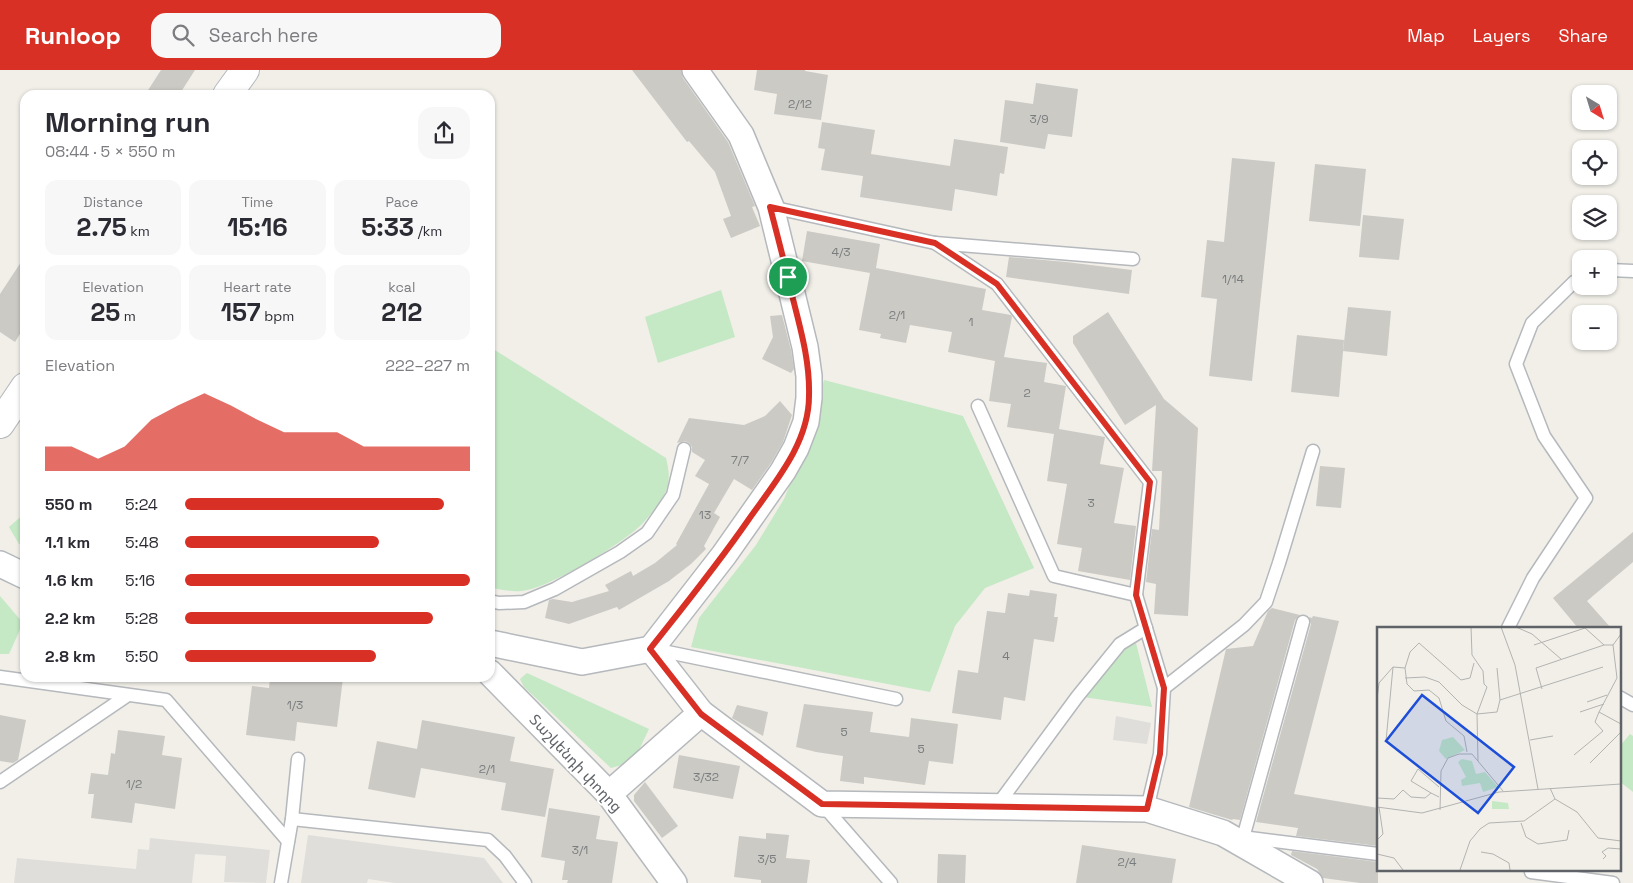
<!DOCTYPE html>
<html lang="en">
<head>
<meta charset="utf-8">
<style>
  body { margin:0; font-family:"Space Grotesk","Noto Sans Armenian",sans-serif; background:#f7f7f7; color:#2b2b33; height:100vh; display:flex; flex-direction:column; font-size:19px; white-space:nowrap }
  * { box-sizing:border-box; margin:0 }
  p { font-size:16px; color:#7c7c81 }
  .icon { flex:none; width:28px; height:28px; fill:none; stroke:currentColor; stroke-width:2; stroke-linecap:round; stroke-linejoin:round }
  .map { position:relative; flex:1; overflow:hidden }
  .sheet { position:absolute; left:20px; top:20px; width:475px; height:592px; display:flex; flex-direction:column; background:#fff; border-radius:15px; box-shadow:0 1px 4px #0004 }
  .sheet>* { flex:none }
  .needle { width:32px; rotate:142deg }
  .fabs { position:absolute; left:1572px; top:15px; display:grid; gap:10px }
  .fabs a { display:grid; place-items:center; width:45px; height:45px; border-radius:10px; background:#fff; box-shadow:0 1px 4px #0004; font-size:25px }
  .pin { position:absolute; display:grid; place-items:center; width:42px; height:42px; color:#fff; margin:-21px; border:2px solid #fff; border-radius:50%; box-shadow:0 1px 5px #0007 }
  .round { display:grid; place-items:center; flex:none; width:52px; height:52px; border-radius:15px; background:#f7f7f7 }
  .overview { display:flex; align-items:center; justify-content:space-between; height:85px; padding:0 25px }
  h1 { font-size:28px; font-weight:700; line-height:38px }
  .figures { display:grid; grid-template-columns:repeat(3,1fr); gap:8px; height:85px; padding:5px 25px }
  .figures div { display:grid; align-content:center; border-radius:12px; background:#f7f7f7; text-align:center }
  .figures b { font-size:25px; font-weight:700 }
  .figures small { font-size:14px; font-weight:400 }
  .figures p { font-size:14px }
  .chart { height:140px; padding:10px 25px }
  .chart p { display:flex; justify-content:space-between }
  .chart svg { width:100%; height:90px; margin-top:5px; fill:#d93025; opacity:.7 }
  ul { padding:0 25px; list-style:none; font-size:16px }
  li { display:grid; grid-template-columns:80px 60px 1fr; align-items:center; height:38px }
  li i { height:12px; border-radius:6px; background:#d93025 }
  header { display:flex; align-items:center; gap:30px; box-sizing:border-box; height:70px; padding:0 25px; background:#d93025; color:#fff }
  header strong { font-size:24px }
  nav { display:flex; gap:28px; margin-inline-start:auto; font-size:18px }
  .search { width:350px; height:45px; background:#f7f7f7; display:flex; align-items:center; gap:12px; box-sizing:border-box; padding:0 18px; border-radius:15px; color:#7c7c81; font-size:19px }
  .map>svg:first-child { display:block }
  .industrial { fill:#e0deda }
  .green { fill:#c5e8c5 }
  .building { fill:#cccac5 }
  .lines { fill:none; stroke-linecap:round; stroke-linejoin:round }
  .service-casing { stroke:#b5b8bc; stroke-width:15 }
  .minor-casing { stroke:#b5b8bc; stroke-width:28 }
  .secondary-casing { stroke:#b6babf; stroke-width:30 }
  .service { stroke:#fff; stroke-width:12 }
  .minor { stroke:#fff; stroke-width:25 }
  .secondary { stroke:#fff; stroke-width:28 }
  .route-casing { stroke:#fff; stroke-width:10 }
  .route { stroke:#d93025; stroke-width:6 }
  .labels { text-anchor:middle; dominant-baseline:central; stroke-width:4; stroke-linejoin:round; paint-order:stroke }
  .number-label { font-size:12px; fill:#7a7d7f }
  .street-label { font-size:15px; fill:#5f6368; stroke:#fff }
  .inset-road { fill:none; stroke:#b3b3b1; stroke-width:1 }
  .view { fill:#1d4ed8; fill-opacity:0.15; stroke:#1d4ed8; stroke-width:2.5 }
  .inset-edge { fill:none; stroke:#5f6368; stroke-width:2.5 }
</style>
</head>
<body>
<header>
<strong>Runloop</strong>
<div class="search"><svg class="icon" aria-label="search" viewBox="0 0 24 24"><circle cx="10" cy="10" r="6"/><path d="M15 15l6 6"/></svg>Search here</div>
<nav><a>Map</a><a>Layers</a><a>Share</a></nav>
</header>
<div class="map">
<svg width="1633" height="813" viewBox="0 0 1633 813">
  <rect width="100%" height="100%" fill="#f1efe8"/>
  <g class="industrial">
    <polygon points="1116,646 1151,653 1147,674 1113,670"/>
    <polygon points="308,765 484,788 503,813 395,813 368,809 367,813 301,813"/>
    <polygon points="150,768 270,780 266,813 224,812 226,786 195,784 192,813 14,813 17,788 136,799 138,779 149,780"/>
  </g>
  <g class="green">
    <polygon points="721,220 735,267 658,293 645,247"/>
    <path d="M490 277 666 388C669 400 671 413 664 425 658 435 649 447 641 455 622 474 546 520 521 521 511 522 500 519 490 518Z"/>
    <polygon points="824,310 963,346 1034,498 985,518 955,556 930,622 691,577 699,548 756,475 784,429 811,362"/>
    <polygon points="25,443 25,476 19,474 9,457"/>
    <polygon points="0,526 23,553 9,584 0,584"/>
    <polygon points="1127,571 1136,573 1152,637 1083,627"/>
    <polygon points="527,603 649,659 633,692 611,698 524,617 520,609"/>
    <polygon points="1630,664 1633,666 1633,722 1619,711 1619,677"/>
  </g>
  <g class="building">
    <polygon points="161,0 195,0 179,25 145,25"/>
    <polygon points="632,0 681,0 683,8 728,72 755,136 752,137 760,156 731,168 723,149 731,146 715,102 689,71 687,72"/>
    <polygon points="757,0 805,0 805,1 828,5 821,50 774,44 777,24 754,20"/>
    <polygon points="1036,13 1078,19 1072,67 1048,64 1045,79 1000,72 1005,30 1033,34"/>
    <polygon points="822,52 875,60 871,84 950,96 954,69 1008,77 1004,104 1000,103 997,126 955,119 952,141 860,127 863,106 821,100 825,79 818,78"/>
    <polygon points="1232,88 1275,92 1252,311 1209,306 1217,229 1201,227 1207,170 1224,172"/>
    <polygon points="1315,94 1366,99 1360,156 1309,151"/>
    <polygon points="1363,145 1404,149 1399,190 1359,187"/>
    <polygon points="807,161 880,174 876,198 986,219 982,240 1011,245 1012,247 1004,287 1047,293 1044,312 1066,316 1059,359 1105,367 1100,394 1124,398 1114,453 1136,456 1130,510 1078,501 1082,478 1057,474 1067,414 1047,411 1054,364 1007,357 1011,334 989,331 995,291 948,282 952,262 910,255 906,273 880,268 881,264 859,260 870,203 802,191"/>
    <polygon points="25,186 25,256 15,272 0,262 0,224"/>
    <polygon points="1009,187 1066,192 1132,200 1129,224 1006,207"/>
    <polygon points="1348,237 1391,241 1387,286 1343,281"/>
    <polygon points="1108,242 1164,329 1198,358 1188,546 1154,544 1156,514 1146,512 1152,459 1159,460 1162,401 1152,401 1156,335 1125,355 1073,273 1073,266"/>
    <polygon points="782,245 791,280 794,299 791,303 762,289 773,267 770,246"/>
    <polygon points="1297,265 1344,270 1339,327 1291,322"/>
    <polygon points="780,331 792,345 783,372 771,393 752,420 734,409 714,443 720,447 704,476 706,479 691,494 669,511 619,540 617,537 569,554 545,548 549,530 553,529 572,532 609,521 605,515 631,501 633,506 655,493 677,475 676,474 709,414 695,406 705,390 692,382 692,377 689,373 685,371 677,373 689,348 744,355 765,346"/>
    <polygon points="1320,396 1345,398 1341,438 1316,436"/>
    <polygon points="1633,462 1633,492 1587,531 1611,558 1578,558 1553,528"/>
    <polygon points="1030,520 1057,524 1054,547 1058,547 1054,572 1034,569 1025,631 1004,627 1001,650 952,643 958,600 978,603 987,541 1005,543 1008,523 1029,526"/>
    <polygon points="1272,538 1300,545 1295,550 1240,750 1233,749 1232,750 1189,737 1226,579 1253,576 1268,541"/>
    <polygon points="1313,546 1339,551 1294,724 1378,738 1378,776 1296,766 1298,758 1256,752 1311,554 1309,547 1312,548"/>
    <polygon points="270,608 343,608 337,657 297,652 295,671 246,665 252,616 269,618"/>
    <polygon points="804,634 873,642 870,662 909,667 911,648 958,654 953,694 929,691 925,715 864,707 864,714 840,711 843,686 816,682 796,677"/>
    <polygon points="737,635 768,642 763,666 732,648"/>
    <polygon points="0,645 26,650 18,690 13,693 0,691"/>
    <polygon points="422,650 515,667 510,691 554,699 545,747 501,740 506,713 421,698 415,728 368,719 377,671 417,679"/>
    <polygon points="118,660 165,666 162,685 182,688 175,739 135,733 132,753 91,748 94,724 88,724 91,703 108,705 111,683 115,684"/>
    <polygon points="679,685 740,696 733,729 673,718"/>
    <polygon points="645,712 678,756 662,768 634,731 634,725"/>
    <polygon points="549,738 600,746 596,769 618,772 612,813 567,813 568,810 562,810 565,791 541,787"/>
    <polygon points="766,763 789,765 786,788 810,790 807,813 761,813 761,810 734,807 739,766 766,769"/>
    <polygon points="1082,775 1176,789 1172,813 1076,813"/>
    <polygon points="1292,781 1378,792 1378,813 1360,813 1323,808 1317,799 1291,785"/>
    <polygon points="938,784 966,785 965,813 937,813"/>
  </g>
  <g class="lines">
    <defs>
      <g id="service">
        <polyline points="771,137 935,173 1133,189"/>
        <polyline points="935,173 997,214 1150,412 1136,525"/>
        <polyline points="1609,200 1633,201"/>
        <polyline points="978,336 1054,506 1136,525 1164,618 1160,684 1147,739"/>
        <polyline points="490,531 499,533 524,532 555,519 620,482 647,463 673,425 684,379"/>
        <polyline points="1508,558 1533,508 1586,428 1544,366 1516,294 1532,253 1574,212 1581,210"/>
        <polyline points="653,579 896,629"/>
        <polyline points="0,607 166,630 288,771"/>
        <polyline points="1164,618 1244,555 1266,532 1279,493 1313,381"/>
        <polyline points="1619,627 1633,635"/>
        <polyline points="0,712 128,625"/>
        <polyline points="822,734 891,813"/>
        <polyline points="996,737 1077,627 1120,574 1146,558"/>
        <polyline points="292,749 488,770 505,786 525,813"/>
        <polyline points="1242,767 1378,784"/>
        <polyline points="1243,768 1303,552"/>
        <polyline points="1531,802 1613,813"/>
        <polyline points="281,813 292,749 298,689"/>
      </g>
      <g id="minor">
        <polyline points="0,494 25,506"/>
        <polyline points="490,573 582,592 651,579 724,485 783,401 796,378 806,352 809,328 809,306 805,277 771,137 741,65 695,0"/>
        <polyline points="651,579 701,643 822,734 1147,739 1223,763 1310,813"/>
        <polyline points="490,603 609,724 674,813"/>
        <polyline points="609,724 701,643"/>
      </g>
      <g id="secondary">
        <polyline points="227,25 245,0"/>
        <polyline points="0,354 25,317"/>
      </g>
    </defs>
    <use href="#service" class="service-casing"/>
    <use href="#minor" class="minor-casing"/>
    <use href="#secondary" class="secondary-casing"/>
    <use href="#service" class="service"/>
    <use href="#minor" class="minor"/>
    <use href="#secondary" class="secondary"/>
  </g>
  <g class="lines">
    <defs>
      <path id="route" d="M770 137 935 173 997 214 1150 412 1136 525 1164 618 1160 684 1147 739 822 734 701 644 650 579C684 536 718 494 749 449 775 412 809 373 809 326 810 292 801 261 793 229 786 198 778 168 770 137Z"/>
    </defs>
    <use href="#route" class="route-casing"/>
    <use href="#route" class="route"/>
  </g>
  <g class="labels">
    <g class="number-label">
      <text x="800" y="34">2/12</text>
      <text x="1039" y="49">3/9</text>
      <text x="841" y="182">4/3</text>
      <text x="1233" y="209">1/14</text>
      <text x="897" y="245">2/1</text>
      <text x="971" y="252">1</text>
      <text x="1027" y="323">2</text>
      <text x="740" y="390">7/7</text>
      <text x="1091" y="433">3</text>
      <text x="705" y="445">13</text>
      <text x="1006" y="586">4</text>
      <text x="295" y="635">1/3</text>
      <text x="844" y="662">5</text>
      <text x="921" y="679">5</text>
      <text x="487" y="699">2/1</text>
      <text x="706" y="707">3/32</text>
      <text x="134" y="714">1/2</text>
      <text x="580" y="780">3/1</text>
      <text x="767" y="789">3/5</text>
      <text x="1127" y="792">2/4</text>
    </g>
    <g class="street-label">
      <text transform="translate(576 693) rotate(47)">Տաշկենդի փողոց</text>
    </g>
  </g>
  <g transform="translate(1377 557)">
    <rect width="244" height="244" fill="#f1efe8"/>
    <path d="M76 110 88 123 69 132 62 124 65 113ZM85 132 95 134 99 147 108 145 121 160 106 165 103 156 85 159 84 153 89 150 81 135ZM115 174 131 176 132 182H115Z" fill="#c5e8c5"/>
    <path class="inset-road" d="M94 0 95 28 106 44 107 57 110 60 100 87 101 134M124 0 138 38 161 162M139 0 155 7 184 32M207 0 227 18H236M157 18 211 0M120 41 123 73M28 51 48 50 62 55 85 78 100 87M240 51 222 85 244 97M240 51 236 18 244 7M165 62 159 41 227 18M0 72 2 56 16 40M210 75 230 68M203 85 227 77M100 87 120 85 123 73 226 40M153 113 176 109M9 114 16 40 28 41M90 125 87 109 69 94 62 71 52 63 37 64 30 57 28 41 33 25 42 16 84 53 93 51 97 36M197 128 226 104 218 95 222 85M213 136 244 105M54 166 34 154 41 142 62 160M0 171 17 172 26 163 34 170 48 171 54 166 62 170M178 172 200 185 221 211 244 214M0 180 45 186 122 165 244 157M63 183 64 144 71 131 82 127H95L126 164M144 196 149 210 161 217 190 213 192 203M0 213 6 207 2 180M104 225 116 227 132 236 133 243M0 227 17 231 26 243M226 232 229 229 225 225 231 221 244 222M83 243 93 214 103 202 112 196 147 194 178 172 173 161"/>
    <path class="view" d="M45 68 137 140 101 186 9 114Z"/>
    <rect width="244" height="244" class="inset-edge"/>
  </g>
</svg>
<div class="fabs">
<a><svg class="needle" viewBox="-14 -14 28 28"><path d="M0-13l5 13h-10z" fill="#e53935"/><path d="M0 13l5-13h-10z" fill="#7c7c81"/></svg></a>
<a><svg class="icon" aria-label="locate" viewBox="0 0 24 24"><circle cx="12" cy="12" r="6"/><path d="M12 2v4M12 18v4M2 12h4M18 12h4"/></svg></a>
<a><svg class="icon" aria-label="layers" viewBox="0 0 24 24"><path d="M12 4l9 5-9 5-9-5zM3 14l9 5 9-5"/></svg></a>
<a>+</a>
<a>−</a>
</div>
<div class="pin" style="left:788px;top:207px;background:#1e9e55"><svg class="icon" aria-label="arrive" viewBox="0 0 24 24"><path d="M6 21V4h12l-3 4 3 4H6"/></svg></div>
<section class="sheet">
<div class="overview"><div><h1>Morning run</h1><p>08:44 · 5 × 550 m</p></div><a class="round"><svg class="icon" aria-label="share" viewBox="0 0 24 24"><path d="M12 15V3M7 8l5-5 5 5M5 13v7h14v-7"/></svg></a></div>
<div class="figures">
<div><p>Distance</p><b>2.75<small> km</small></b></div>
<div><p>Time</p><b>15:16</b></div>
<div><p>Pace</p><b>5:33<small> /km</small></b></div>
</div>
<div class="figures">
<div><p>Elevation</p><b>25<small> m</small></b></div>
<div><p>Heart rate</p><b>157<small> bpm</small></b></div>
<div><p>kcal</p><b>212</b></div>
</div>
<div class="chart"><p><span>Elevation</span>222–227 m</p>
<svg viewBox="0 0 160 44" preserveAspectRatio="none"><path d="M0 44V32L10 32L20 38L30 32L40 19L50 12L60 6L70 12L80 19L90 25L100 25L110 25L120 32L130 32L140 32L150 32L160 32V44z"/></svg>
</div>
<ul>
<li><b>550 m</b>5:24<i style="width:91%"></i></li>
<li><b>1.1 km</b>5:48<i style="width:68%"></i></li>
<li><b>1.6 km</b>5:16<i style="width:100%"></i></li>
<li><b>2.2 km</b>5:28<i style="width:87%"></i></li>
<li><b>2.8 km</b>5:50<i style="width:67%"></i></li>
</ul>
</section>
</div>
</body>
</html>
